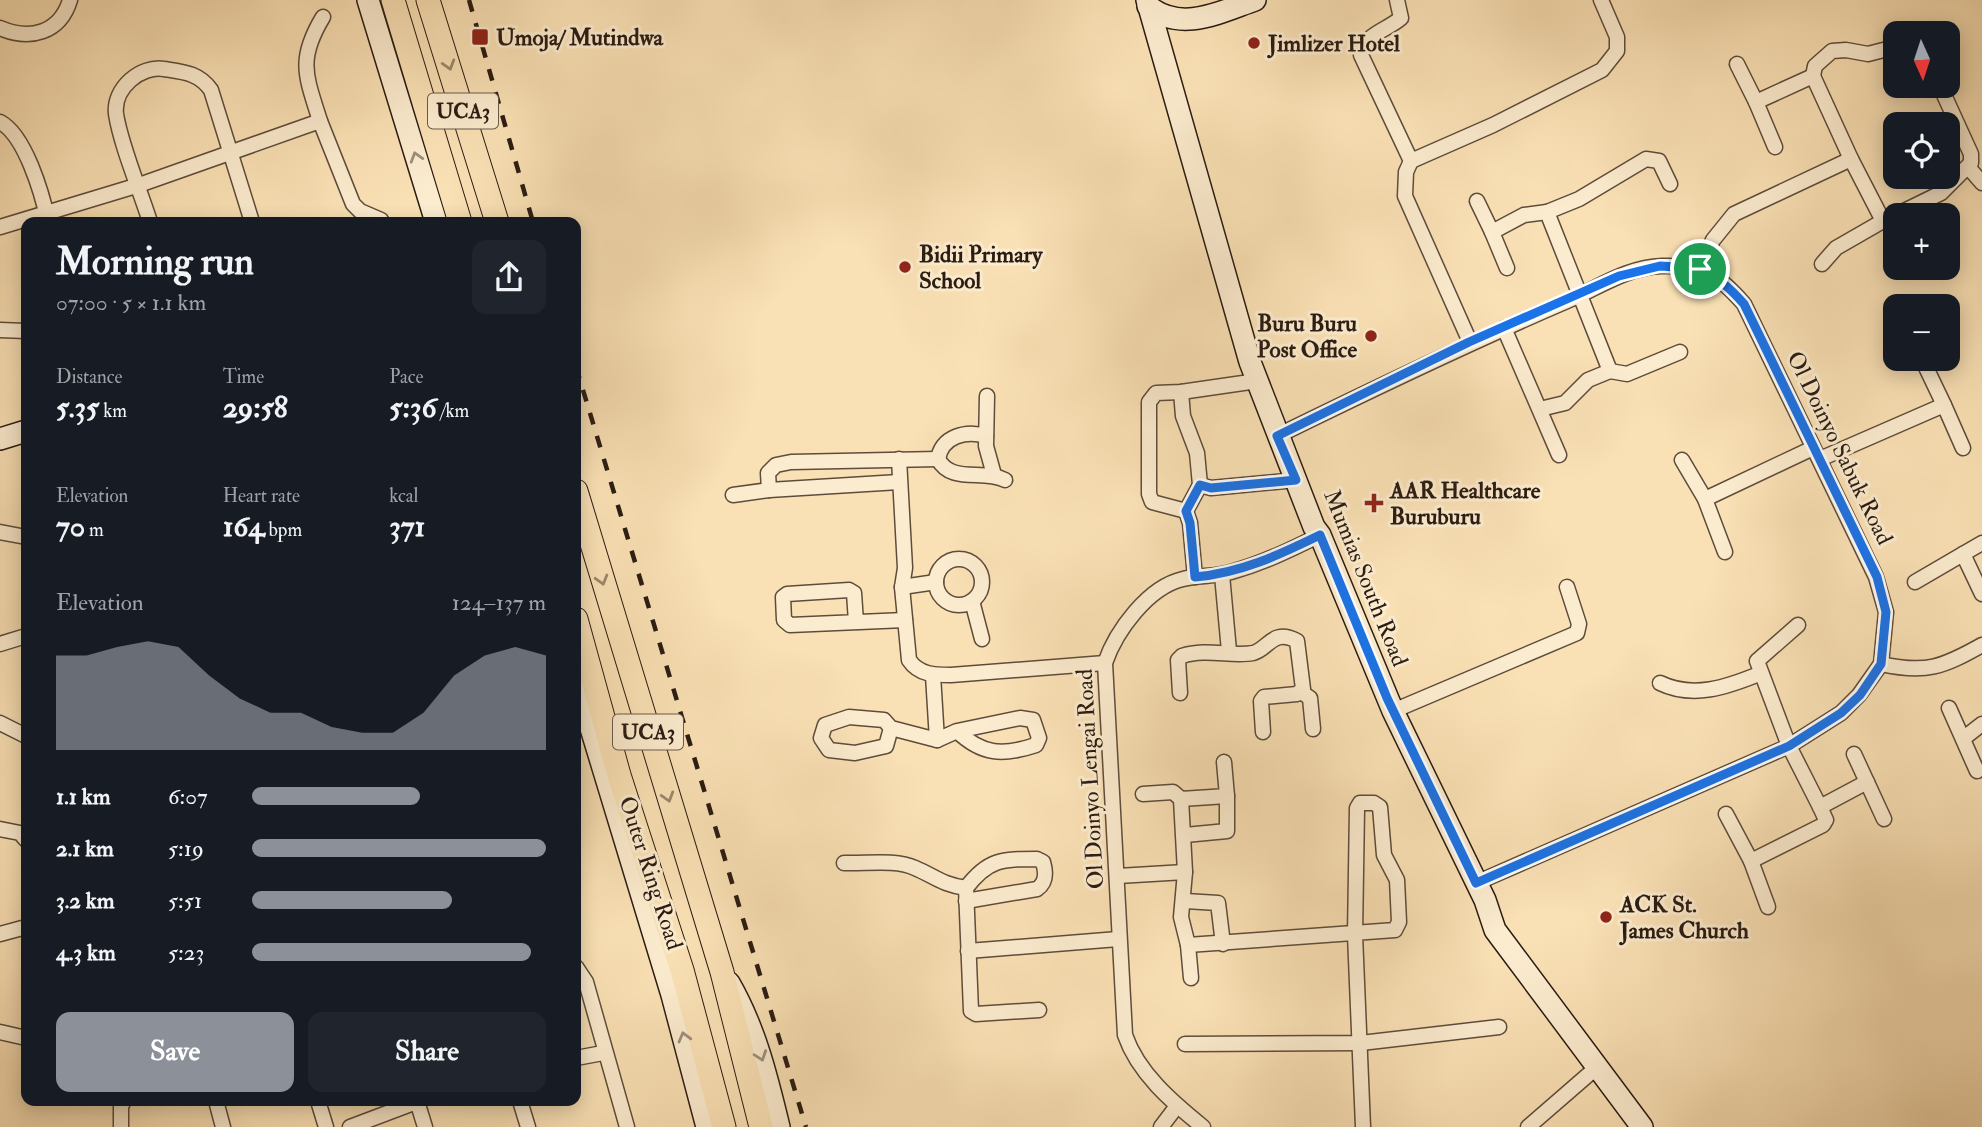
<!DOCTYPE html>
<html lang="en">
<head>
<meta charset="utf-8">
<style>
  body { margin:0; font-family:"IM FELL Double Pica",serif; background:#20242c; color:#f1f3f6; height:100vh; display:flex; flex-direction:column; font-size:26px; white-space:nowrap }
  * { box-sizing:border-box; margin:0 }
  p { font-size:23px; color:#9ea1a6 }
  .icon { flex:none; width:38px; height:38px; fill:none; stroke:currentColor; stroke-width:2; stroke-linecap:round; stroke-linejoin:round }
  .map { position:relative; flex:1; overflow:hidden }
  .side { position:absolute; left:21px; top:217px; width:560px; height:889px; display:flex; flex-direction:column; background:#171b24; border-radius:14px; box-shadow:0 4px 18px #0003 }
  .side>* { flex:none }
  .needle { width:46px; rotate:177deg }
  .tools { position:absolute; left:1883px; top:21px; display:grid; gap:14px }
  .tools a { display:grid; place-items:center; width:77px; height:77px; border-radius:14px; background:#171b24; box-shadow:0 4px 18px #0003; font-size:35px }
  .pin { position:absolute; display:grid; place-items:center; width:60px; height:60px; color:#fff; margin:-30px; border:4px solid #fff; border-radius:50%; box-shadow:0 2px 7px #0007 }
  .round { display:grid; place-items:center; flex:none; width:74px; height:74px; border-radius:14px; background:#20242c }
  .overview { display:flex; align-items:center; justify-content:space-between; height:119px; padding:0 35px }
  h1 { font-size:38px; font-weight:700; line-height:52px }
  .figures { display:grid; grid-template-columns:repeat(3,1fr); gap:10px; height:119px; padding:7px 35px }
  .figures div { display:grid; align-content:center }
  .figures b { font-size:30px; font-weight:700 }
  .figures small { font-size:19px; font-weight:400 }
  .figures p { font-size:19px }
  .chart { height:196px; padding:14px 35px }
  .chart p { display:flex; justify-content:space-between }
  .chart svg { width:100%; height:126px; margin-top:7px; fill:#8c9099; opacity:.7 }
  .primary-button { display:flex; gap:14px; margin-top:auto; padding:14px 35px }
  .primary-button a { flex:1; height:80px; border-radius:14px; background:#8c9099; color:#fff; font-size:28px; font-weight:700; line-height:80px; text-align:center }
  .primary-button a+a { background:#20242c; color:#f1f3f6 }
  ul { padding:0 35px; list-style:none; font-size:23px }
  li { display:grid; grid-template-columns:112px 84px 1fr; align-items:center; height:52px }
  li i { height:18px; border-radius:9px; background:#8c9099 }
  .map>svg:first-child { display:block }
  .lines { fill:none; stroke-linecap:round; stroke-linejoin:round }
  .street-casing { stroke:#5e4c3b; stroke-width:17 }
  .secondary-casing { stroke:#2a1b12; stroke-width:24 }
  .primary-casing { stroke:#2a1b12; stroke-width:25 }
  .street { stroke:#fceccf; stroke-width:14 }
  .secondary { stroke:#fceccf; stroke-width:21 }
  .primary { stroke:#fae1b5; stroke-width:23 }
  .rail { stroke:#2a1b12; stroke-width:4.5; stroke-dasharray:12 12; stroke-linecap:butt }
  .oneway { stroke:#9c886c }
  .oneway2 { stroke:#9e8e7a }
  .route-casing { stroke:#fff; stroke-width:14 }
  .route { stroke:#1a73e8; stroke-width:9 }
  .poi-dot { fill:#8f2418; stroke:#fceccf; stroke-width:2.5 }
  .labels { text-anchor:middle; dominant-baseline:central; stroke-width:6; stroke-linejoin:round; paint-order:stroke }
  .shield { fill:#fceccf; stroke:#695a4b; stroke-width:2 }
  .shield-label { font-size:21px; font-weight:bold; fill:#2a1b12 }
  .poi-label { font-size:23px; font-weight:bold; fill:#2a1b12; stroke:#fceccf; text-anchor:start }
  .street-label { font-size:23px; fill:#2a1b12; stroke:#fceccf }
</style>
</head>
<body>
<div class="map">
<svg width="1982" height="1127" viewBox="0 0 1982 1127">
  <rect width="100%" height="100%" fill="#fae1b5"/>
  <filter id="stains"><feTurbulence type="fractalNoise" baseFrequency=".00286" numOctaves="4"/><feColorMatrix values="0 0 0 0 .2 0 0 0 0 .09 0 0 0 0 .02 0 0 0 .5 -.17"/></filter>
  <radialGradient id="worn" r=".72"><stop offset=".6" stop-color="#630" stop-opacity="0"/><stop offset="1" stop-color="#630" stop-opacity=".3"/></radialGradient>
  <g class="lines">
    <defs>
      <g id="street">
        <path d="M1397 0 1401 18C1386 31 1365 33 1361 55L1411 161 1493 125 1602 70 1617 51V37L1601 0"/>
        <path d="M0 28C30 41 60 33 70 0"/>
        <polyline points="1737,64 1756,102"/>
        <polyline points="1813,76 1815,66 1832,51 1846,50 1868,54 1895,47"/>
        <polyline points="320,121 353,204 360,211 381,220"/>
        <path d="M0 122C25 135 42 193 48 221"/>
        <polyline points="1851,159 1883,221 1895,216"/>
        <polyline points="1411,161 1406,172 1405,196 1470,342"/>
        <polyline points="1969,168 1982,183"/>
        <polyline points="1477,201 1492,232"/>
        <polyline points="1896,215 1941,193 1971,163 1971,154 1940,86"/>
        <path d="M150 222C140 190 121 146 116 114 113 88 141 65 164 69 184 72 199 73 211 90L252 222"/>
        <path d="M0 227 139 185 320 121C306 76 297 60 323 17"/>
        <polyline points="1822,264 1836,248 1883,221"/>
        <polyline points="1507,268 1492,232 1524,215 1547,212"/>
        <polyline points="1700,269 1713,240 1734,214 1851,159 1813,76 1756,102 1775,147"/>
        <polyline points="1504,328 1559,455"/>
        <polyline points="0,330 26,331"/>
        <polyline points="1922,359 1944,405"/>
        <polyline points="1610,371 1627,374 1680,352"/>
        <polyline points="1181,392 1183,416 1197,453 1200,485 1186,511 1190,523 1195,577"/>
        <polyline points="987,396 986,446 994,475"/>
        <polyline points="1540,409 1565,403 1588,380 1610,371 1547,212 1579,199 1646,159 1659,161 1670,184"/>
        <path d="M1277 436C1373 389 1469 343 1567 301 1598 288 1627 267 1662 266 1703 265 1717 273 1744 304L1876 577 1886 612 1881 664 1859 695 1841 713 1789 746 1476 883"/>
        <path d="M899 459 905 568 902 587 909 660C919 675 935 675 951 675L1105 663"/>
        <path d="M938 459C951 484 983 469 1005 480"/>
        <path d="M938 459C942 436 966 430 986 436"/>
        <polyline points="1820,459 1944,405 1963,448"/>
        <polyline points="1682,460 1705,499 1725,552"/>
        <polyline points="1200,485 1211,488 1296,480"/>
        <polyline points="769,490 768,473 776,465 791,462 938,459"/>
        <polyline points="733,495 769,490 899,482"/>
        <polyline points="1705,499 1813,448"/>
        <polyline points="1186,511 1152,502 1149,494 1149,402 1156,393 1181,392 1257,381"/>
        <polyline points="0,532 26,537"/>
        <polyline points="1982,543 1963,554 1982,594"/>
        <circle cx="959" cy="582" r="23"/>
        <polyline points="1222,575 1229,651"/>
        <polyline points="1915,582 1963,554"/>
        <polyline points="902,587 936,582"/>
        <polyline points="972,601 982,639"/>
        <polyline points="856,622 854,593 849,590 787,594 783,597 784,620 790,625 905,620"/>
        <polyline points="1798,625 1757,661 1789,746 1820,807"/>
        <polyline points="0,644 26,636"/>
        <path d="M1881 664C1926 674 1943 667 1982 645"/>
        <polyline points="933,675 937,740"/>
        <path d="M1660 683C1693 699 1727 687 1759 674"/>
        <polyline points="1301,692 1310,698 1313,729"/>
        <path d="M1180 693 1178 660 1182 656C1206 648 1232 657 1253 653 1269 649 1272 628 1297 641L1303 689 1297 694 1264 697 1261 701 1263 732"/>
        <polyline points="1949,708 1977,771"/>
        <polyline points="1393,711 1577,633 1579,624 1567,587"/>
        <polyline points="0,723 26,736"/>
        <path d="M891 728 884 720 849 717 825 725 821 738 829 750 855 753 886 746 891 728 937 740 957 731 1020 718 1033 720 1039 738 1036 745C1003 756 982 755 957 731"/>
        <polyline points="1964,738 1982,724"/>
        <polyline points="1854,754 1884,819"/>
        <polyline points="1143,794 1173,792 1181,799 1227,796 1224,762"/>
        <polyline points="1181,799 1185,872 1181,917 1188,945 1395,930 1399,922 1397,880 1384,855 1380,807 1374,803 1360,803 1357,808 1355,935 1363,1127"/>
        <polyline points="1726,814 1751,861 1823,825 1826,820 1820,807 1867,782"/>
        <polyline points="0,829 20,833 26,840"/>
        <polyline points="1185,835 1227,831 1227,796"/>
        <polyline points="1751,861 1768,907"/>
        <path d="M844 863C866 864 895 859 915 868 936 877 941 884 966 888L971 1011 976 1014 1039 1010"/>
        <polyline points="1118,876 1185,872"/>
        <path d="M966 888C988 859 1002 859 1037 859L1043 862C1046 872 1047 882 1037 889L966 901"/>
        <polyline points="1185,901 1218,903 1223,944"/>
        <polyline points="0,934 26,927"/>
        <polyline points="1188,945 1191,978"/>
        <polyline points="968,951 1118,939"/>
        <polyline points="576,967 586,982 627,1127"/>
        <polyline points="0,1032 26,1038"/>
        <polyline points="1185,1044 1361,1043 1499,1027"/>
        <polyline points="576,1058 603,1053"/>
        <polyline points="216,1101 223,1127"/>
        <polyline points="318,1101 326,1127"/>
        <polyline points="417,1101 425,1127"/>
        <polyline points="520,1101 528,1127"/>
        <polyline points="121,1127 121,1106 124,1101"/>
        <polyline points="350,1127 419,1101"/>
        <polyline points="1161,1127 1177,1106"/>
        <path d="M1203 1127C1172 1102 1138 1073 1125 1035L1105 663C1116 631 1148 587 1183 579 1198 575 1215 577 1231 572 1263 563 1290 550 1320 535"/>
        <polyline points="1528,1127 1596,1068"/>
      </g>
      <g id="secondary">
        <polyline points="368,0 436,222"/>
        <polyline points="1147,0 1250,362 1314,527 1320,535 1393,711 1485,900 1495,930 1642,1127"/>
        <path d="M1148 6C1181 33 1220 12 1255 0"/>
        <polyline points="0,439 26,431"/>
        <polyline points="576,679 672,995 707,1127"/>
        <path d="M729 983C755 1028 767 1077 779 1127"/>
      </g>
      <g id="primary">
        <polyline points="393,0 460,222"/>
        <polyline points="428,0 497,222"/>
        <polyline points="576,491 722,972 761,1127"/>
        <polyline points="576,619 619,775 682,970 724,1127"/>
      </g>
    </defs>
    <use href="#street" class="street-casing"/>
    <use href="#secondary" class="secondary-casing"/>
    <use href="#primary" class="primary-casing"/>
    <use href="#street" class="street"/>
    <use href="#secondary" class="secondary"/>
    <use href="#primary" class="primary"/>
    <g class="rail">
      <polyline points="469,0 533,222"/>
      <polyline points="576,367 806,1127"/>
    </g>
  </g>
  <defs><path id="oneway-chevron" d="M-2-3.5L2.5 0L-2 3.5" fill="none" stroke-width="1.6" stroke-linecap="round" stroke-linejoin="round" transform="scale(1.75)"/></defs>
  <g class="oneway">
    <use href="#oneway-chevron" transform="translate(449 65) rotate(73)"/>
    <use href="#oneway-chevron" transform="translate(602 580) rotate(74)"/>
    <use href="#oneway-chevron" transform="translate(668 797) rotate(73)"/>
  </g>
  <g class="oneway2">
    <use href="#oneway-chevron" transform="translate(416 157) rotate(-107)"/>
    <use href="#oneway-chevron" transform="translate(684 1037) rotate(-105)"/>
    <use href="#oneway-chevron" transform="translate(761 1056) rotate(71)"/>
  </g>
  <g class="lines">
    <defs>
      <path id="route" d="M1660 266C1703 268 1715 271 1744 304L1877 577 1886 612 1881 664 1860 695 1841 713 1789 746 1476 883 1387 698 1320 535C1279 555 1241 573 1195 577L1190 523 1186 511 1200 485 1211 488 1296 480 1277 436 1469 342 1619 276Z"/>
    </defs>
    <use href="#route" class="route-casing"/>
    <use href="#route" class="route"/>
  </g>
  <g class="poi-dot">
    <rect x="471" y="28" width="18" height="18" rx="3.5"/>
    <circle cx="1254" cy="43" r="7"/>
    <circle cx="905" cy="267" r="7"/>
    <circle cx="1371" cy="336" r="7"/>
    <path d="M1370.5 492.5h7v7h7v7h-7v7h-7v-7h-7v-7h7z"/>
    <circle cx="1606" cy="917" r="7"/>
  </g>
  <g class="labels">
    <g class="shield">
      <rect x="428" y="93.5" width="70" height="35" rx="5"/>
      <rect x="613" y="714.5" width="70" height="35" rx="5"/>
    </g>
    <g class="shield-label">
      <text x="463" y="111">UCA3</text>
      <text x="648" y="732">UCA3</text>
    </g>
    <g class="poi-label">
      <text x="496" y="37">Umoja/ Mutindwa</text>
      <text x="1268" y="43">Jimlizer Hotel</text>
      <text x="919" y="254">Bidii Primary<tspan x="919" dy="26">School</tspan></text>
      <text x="1357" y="323" text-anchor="end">Buru Buru<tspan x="1357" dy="26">Post Office</tspan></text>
      <text x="1390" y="490">AAR Healthcare<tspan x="1390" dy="26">Buruburu</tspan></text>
      <text x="1620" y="904">ACK St.<tspan x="1620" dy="26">James Church</tspan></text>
    </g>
    <g class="street-label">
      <text transform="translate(1840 448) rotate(64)">Ol Doinyo Sabuk Road</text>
      <text transform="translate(1366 578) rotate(68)">Mumias South Road</text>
      <text transform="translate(1090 779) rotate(-93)">Ol Doinyo Lengai Road</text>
      <text transform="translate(651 873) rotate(72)">Outer Ring Road</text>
    </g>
  </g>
  <rect width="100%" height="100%" filter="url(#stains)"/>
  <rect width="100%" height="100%" fill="url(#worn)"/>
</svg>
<div class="tools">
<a><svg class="needle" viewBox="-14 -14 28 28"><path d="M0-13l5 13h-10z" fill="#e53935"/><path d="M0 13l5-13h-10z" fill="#9ea1a6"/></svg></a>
<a><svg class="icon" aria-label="locate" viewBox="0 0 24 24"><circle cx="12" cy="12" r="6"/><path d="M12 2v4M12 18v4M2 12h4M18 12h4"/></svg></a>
<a>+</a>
<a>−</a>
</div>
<div class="pin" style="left:1700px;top:269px;background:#1e9e55"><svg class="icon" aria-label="arrive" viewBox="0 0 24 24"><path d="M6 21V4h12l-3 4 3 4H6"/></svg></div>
<section class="side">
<div class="overview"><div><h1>Morning run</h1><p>07:00 · 5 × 1.1 km</p></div><a class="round"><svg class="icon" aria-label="share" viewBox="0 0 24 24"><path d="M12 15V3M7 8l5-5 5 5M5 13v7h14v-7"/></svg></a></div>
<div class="figures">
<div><p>Distance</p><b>5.35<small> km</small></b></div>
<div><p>Time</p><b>29:58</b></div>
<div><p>Pace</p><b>5:36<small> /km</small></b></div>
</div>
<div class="figures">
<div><p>Elevation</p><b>70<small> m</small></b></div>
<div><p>Heart rate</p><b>164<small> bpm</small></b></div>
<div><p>kcal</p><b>371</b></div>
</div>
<div class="chart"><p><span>Elevation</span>124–137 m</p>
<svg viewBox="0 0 160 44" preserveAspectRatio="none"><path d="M0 44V11L10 11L20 8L30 6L40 8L50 18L60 26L70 31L80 31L90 36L100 38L110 38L120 31L130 18L140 11L150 8L160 11V44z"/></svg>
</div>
<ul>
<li><b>1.1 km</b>6:07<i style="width:57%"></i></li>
<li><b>2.1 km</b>5:19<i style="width:100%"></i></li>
<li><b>3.2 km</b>5:51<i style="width:68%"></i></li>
<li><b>4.3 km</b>5:23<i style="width:95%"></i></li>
</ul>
<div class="primary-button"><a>Save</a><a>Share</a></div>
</section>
</div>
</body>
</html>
